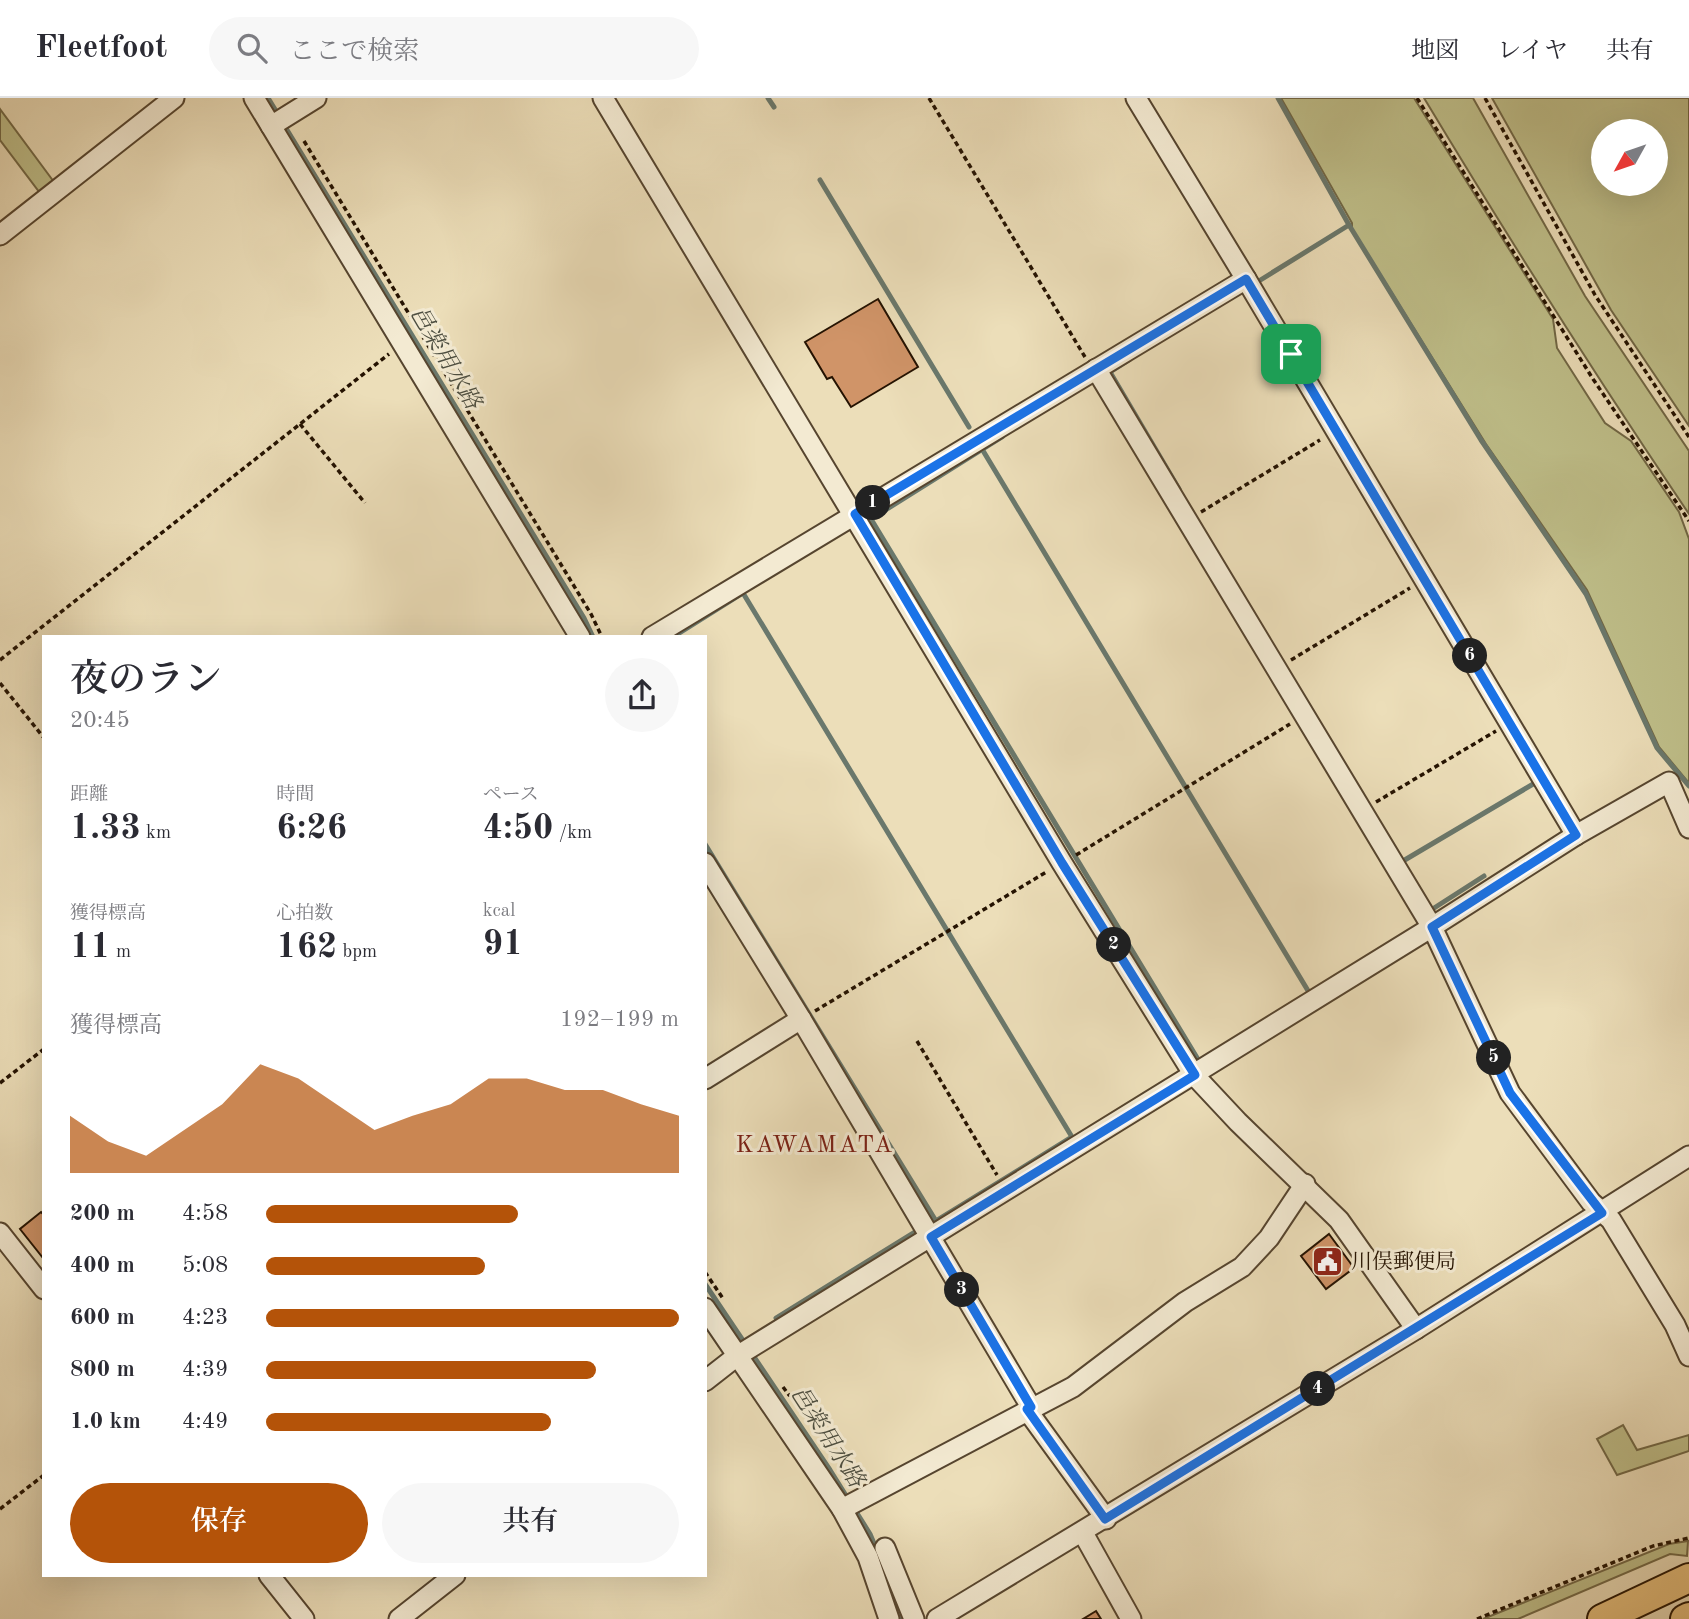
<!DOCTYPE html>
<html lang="ja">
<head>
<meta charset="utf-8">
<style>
  body { margin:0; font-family:"Old Standard TT","Noto Serif JP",serif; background:#f7f7f7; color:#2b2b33; height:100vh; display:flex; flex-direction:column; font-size:26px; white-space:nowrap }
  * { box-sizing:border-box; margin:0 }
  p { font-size:23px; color:#7c7c81 }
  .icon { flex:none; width:38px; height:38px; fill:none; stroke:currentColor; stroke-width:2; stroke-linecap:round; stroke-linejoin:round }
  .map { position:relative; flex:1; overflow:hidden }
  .sheet { position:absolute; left:42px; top:537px; width:665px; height:942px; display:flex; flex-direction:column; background:#fff; border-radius:0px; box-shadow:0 7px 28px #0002 }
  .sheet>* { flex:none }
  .needle { width:46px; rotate:230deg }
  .buttons { position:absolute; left:1591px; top:21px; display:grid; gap:14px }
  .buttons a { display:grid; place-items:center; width:77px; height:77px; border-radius:50%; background:#fff; box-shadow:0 7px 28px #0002; font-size:35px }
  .pin { position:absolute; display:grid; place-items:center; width:60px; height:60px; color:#fff; margin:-30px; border-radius:14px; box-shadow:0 4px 10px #0006 }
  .km { position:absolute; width:35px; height:35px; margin:-18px; border-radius:50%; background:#222; color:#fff; font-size:19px; line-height:35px; text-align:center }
  .round { display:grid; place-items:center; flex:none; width:74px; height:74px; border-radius:37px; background:#f7f7f7 }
  .summary { display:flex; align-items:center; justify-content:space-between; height:119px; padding:0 28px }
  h1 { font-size:38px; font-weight:600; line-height:52px }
  .figures { display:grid; grid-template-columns:repeat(3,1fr); gap:10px; height:119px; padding:7px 28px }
  .figures div { display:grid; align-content:center }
  .figures b { font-size:35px; font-weight:600 }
  .figures small { font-size:19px; font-weight:400 }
  .figures p { font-size:19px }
  .chart { height:196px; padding:14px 28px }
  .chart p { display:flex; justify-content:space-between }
  .chart svg { width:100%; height:126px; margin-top:7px; fill:#b45309; opacity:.7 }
  .cta { display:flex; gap:14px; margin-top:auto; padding:14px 28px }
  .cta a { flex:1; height:80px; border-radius:42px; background:#b45309; color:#fff; font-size:28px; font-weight:600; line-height:80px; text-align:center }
  .cta a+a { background:#f7f7f7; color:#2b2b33 }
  ul { padding:0 28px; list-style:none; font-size:23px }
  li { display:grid; grid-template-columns:112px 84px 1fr; align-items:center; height:52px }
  li i { height:18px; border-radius:9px; background:#b45309 }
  header { display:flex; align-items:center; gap:42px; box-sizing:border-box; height:98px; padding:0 35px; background:#fff; border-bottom:2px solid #e1e1e2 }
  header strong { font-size:33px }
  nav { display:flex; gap:38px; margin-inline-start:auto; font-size:24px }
  .search { width:490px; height:63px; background:#f7f7f7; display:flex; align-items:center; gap:18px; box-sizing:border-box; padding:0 24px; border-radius:38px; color:#7c7c81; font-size:26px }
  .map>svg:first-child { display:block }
  .green { fill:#bfbf8a; stroke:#726846; stroke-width:2; fill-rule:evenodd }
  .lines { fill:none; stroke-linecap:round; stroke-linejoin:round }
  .stream { stroke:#6a786c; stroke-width:5 }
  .building { fill:#d09468; stroke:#241201; stroke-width:2 }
  .minor-casing { stroke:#56452f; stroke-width:23 }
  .highway-casing { stroke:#241201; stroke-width:32 }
  .path { stroke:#241201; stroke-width:3.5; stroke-dasharray:5 3.5; stroke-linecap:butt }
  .minor { stroke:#f3ead2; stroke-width:19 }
  .highway { stroke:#e6bf7c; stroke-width:28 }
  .route-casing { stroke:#fff; stroke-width:14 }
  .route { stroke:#1a73e8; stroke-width:9 }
  .labels { text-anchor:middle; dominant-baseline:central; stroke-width:6; stroke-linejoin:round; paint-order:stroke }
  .poi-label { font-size:21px; fill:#241201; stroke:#f3ead2; text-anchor:start }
  .water-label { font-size:23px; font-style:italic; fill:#4d4e40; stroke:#f3ead2 }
  .quarter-label { font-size:24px; letter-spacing:2px; fill:#7a1f14; stroke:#f3ead2 }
</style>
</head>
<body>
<header>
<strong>Fleetfoot</strong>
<div class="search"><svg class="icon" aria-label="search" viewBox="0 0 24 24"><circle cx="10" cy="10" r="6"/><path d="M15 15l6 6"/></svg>ここで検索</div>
<nav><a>地図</a><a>レイヤ</a><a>共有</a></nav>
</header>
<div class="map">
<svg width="1689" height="1521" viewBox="0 0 1689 1521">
  <rect width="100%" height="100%" fill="#ecdeb9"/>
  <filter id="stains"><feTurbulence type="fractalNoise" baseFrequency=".00286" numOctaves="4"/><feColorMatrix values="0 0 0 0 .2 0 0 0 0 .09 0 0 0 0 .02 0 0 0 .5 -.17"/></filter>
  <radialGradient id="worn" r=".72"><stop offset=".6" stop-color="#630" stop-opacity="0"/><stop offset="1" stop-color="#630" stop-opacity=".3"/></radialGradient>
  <g class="green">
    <polygon points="1281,0 1414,0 1553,221 1557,250 1605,325 1631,343 1679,414 1689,441 1689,685 1659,649 1587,492 1486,346 1352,131 1352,125"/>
    <path d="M1424 0H1473L1585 198 1689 353V416C1597 280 1509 141 1424 0Z"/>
    <path d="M1492 0H1689V328L1611 212ZM1603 33H1656V86H1603Z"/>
    <polygon points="0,11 54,84 40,95 0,42"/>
    <polygon points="1623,1327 1637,1352 1689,1337 1689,1353 1617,1377 1597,1341"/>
    <polygon points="1688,1443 1687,1458 1670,1456 1518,1521 1483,1521 1669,1446"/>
  </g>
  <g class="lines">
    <g class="stream">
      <polyline points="268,0 279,18"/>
      <polyline points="768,0 774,9"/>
      <polyline points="1278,0 1349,127 1481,342 1586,496 1657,650 1689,688"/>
      <polyline points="284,27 584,520 593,539"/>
      <polyline points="820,82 969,329"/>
      <polyline points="1254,186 1349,127"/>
      <polyline points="1129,262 1110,274 1179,391"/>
      <polyline points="1002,339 871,421 1199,963"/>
      <polyline points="982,351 1310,896"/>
      <polyline points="673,539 743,495 1072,1039 936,1123 705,746"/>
      <polyline points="1403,763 1540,682"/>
      <polyline points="1429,808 1431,812 1484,778"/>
      <polyline points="705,1186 830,1372 870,1436 878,1455"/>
      <polyline points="776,1220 918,1132"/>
      <polyline points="892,1491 901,1521"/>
    </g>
  </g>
  <g class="building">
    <polygon points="878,201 918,269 851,309 832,279 827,281 805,244"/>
    <polygon points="41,1114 44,1117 43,1160 20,1131"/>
    <polygon points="1329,1136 1354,1170 1326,1191 1301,1158"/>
    <polygon points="1096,1513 1101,1521 1083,1521"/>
  </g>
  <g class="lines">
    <defs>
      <g id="minor">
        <polyline points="254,0 580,539"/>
        <polyline points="603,0 1062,765 1194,977 1238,1024 1339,1122 1416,1231"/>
        <polyline points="1136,0 1246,181 1576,737"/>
        <polyline points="271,28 316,0"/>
        <polyline points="0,137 174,0"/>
        <polyline points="1096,271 1432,829 1510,995 1591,1104 1611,1122 1675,1227 1689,1258"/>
        <polyline points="652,539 1246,181"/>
        <polyline points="705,765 801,921 1031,1309"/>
        <polyline points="705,981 801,921"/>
        <polyline points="0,1135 44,1191"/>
        <polyline points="705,1210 842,1411 868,1459 889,1521"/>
        <polyline points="705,1283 737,1258 1432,829 1576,737 1669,684 1689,730"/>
        <polyline points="1027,1312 1106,1421"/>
        <polyline points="842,1411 1073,1289 1185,1204 1242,1169 1269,1140 1305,1086"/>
        <polyline points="1083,1435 1131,1521"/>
        <polyline points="885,1450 914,1521"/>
        <polyline points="269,1477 304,1521"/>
        <polyline points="399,1521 455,1477"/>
        <polyline points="937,1521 1416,1231 1689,1058"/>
      </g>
      <g id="highway">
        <polyline points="1602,1521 1689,1480"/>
        <polyline points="1685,1521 1689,1519"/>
      </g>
    </defs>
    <use href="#minor" class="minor-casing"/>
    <use href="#highway" class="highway-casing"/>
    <g class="path">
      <polyline points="929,0 1085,259"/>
      <polyline points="1417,0 1593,281 1689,423"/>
      <polyline points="1485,0 1595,197 1689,339"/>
      <polyline points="304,43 591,516 602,539"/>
      <polyline points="300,326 365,405"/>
      <polyline points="1201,414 1320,342"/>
      <polyline points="0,562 389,256"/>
      <polyline points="1291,562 1410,490"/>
      <polyline points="0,585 44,640"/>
      <polyline points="1376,704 1496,633"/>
      <polyline points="1076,757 1290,626"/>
      <polyline points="815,913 1048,773"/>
      <polyline points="917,943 997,1077"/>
      <polyline points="0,985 44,951"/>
      <polyline points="705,1174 724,1202"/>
      <polyline points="783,1289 789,1297 794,1298 811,1323 813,1332"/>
      <polyline points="0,1411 44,1377"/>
      <polyline points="1477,1521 1653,1448 1689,1440"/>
    </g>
    <use href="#minor" class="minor"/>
    <use href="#highway" class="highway"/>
  </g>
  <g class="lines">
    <defs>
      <polygon id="route" points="1246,181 1576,737 1432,829 1510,995 1602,1115 1105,1421 1027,1311 1031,1309 931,1139 1195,977 1062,765 855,416"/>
    </defs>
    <use href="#route" class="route-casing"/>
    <use href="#route" class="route"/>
  </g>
  <defs>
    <symbol id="civic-square" viewBox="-11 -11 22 22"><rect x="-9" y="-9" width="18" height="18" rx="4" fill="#8f2418" stroke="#f3ead2"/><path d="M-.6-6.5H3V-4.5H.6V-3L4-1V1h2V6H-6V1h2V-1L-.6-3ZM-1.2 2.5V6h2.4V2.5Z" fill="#fff"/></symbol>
  </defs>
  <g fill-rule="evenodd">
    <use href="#civic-square" x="1310" y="1146" width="35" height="35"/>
  </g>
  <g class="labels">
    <g class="poi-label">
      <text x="1351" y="1164">川俣郵便局</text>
    </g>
    <g class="water-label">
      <text transform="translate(445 260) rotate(59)">邑楽用水路</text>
      <text transform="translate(827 1339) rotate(57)">邑楽用水路</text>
    </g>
    <g class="quarter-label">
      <text x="815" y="1048">KAWAMATA</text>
    </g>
  </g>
  <rect width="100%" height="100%" filter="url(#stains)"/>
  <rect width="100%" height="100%" fill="url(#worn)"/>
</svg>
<div class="buttons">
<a><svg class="needle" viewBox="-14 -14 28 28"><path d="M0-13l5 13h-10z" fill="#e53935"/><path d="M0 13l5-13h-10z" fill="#7c7c81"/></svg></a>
</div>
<div class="pin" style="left:1291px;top:256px;background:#1e9e55"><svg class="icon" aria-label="arrive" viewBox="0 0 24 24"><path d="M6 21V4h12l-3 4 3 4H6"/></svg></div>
<b class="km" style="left:873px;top:405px">1</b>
<b class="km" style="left:1114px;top:847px">2</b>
<b class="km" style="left:962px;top:1192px">3</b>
<b class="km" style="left:1318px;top:1291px">4</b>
<b class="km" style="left:1494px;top:960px">5</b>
<b class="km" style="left:1470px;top:558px">6</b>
<section class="sheet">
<div class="summary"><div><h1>夜のラン</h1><p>20:45</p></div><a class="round"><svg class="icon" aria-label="share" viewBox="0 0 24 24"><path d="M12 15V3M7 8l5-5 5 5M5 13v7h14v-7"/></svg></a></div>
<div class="figures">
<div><p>距離</p><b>1.33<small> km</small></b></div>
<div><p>時間</p><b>6:26</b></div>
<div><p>ペース</p><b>4:50<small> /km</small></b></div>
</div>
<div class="figures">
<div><p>獲得標高</p><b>11<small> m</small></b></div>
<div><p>心拍数</p><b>162<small> bpm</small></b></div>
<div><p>kcal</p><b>91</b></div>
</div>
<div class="chart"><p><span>獲得標高</span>192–199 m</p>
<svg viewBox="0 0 160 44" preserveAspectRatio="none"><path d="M0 44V24L10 33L20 38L30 29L40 20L50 6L60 11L70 20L80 29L90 24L100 20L110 11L120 11L130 15L140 15L150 20L160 24V44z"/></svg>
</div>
<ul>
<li><b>200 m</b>4:58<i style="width:61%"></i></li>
<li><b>400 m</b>5:08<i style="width:53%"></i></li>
<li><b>600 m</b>4:23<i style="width:100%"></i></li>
<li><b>800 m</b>4:39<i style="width:80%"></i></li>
<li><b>1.0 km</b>4:49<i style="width:69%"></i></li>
</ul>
<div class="cta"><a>保存</a><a>共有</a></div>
</section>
</div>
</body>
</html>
